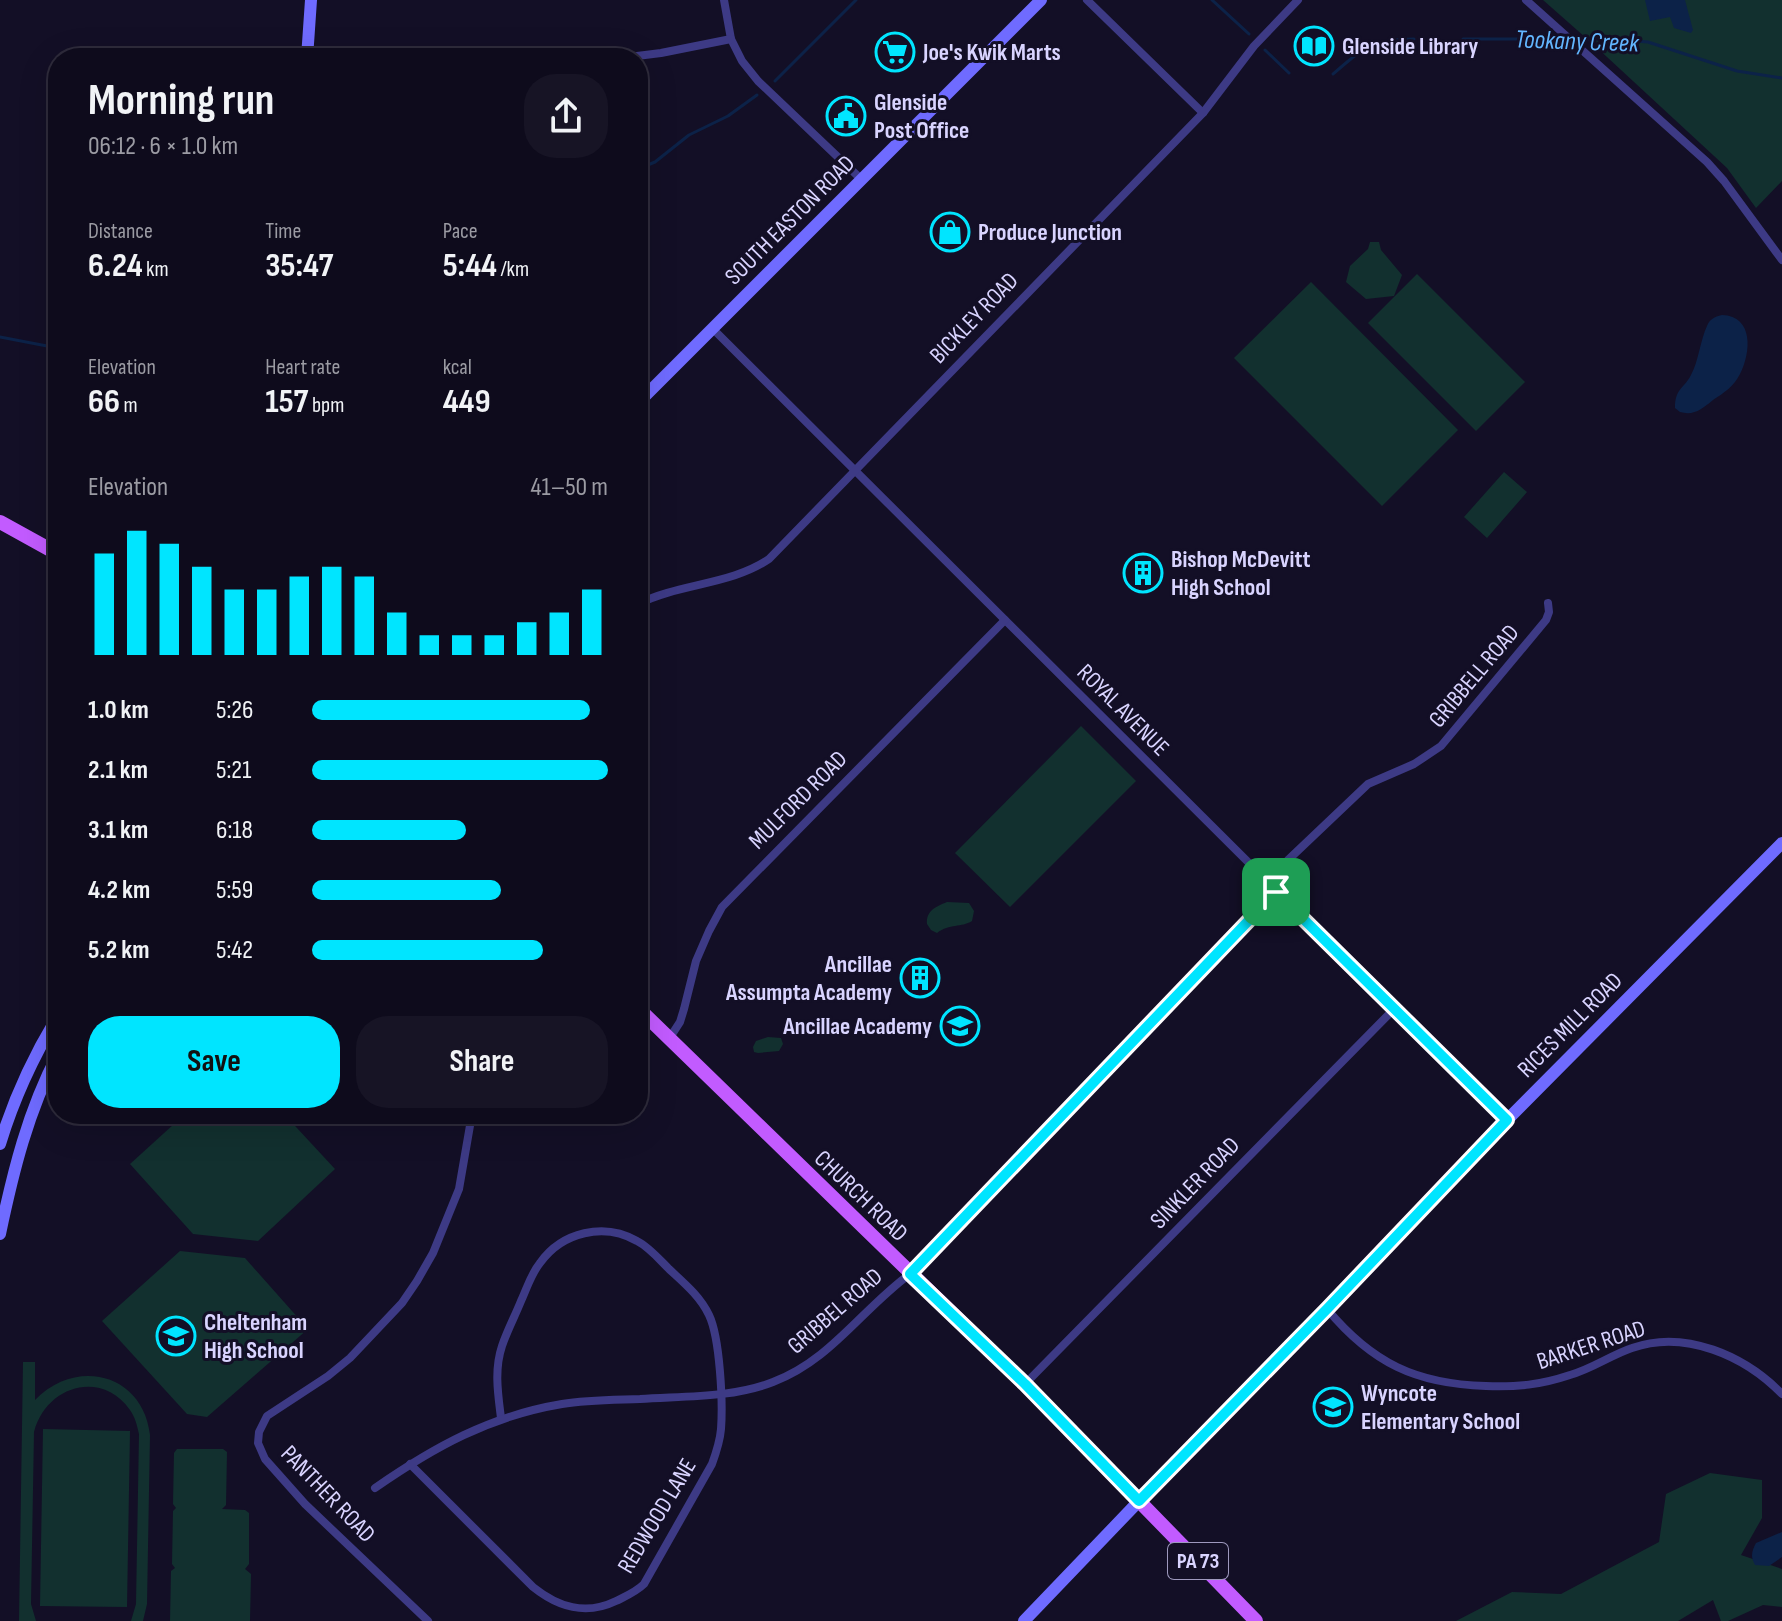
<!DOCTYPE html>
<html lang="en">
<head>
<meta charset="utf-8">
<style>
  body { margin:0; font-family:"Sofia Sans Condensed",sans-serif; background:#171425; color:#f1f3f6; height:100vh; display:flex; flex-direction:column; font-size:30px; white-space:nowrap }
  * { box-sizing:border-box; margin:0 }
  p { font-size:26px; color:#9b9ba3 }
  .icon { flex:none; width:44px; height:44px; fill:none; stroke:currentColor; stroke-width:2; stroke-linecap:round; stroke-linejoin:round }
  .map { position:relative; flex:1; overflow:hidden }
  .sheet { position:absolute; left:48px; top:48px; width:600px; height:1076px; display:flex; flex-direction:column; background:#0e0b1c; border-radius:32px; box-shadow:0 8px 32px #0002,0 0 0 2px #2e2b3b }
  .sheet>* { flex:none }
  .pin { position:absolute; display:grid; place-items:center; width:68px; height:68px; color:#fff; margin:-34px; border-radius:16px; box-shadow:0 4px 12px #0006 }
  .round { display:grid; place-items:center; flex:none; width:84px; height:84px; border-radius:32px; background:#171425 }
  .summary { display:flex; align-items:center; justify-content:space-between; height:136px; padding:0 40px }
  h1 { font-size:44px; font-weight:700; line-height:60px }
  .stats { display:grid; grid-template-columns:repeat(3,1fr); gap:12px; height:136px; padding:8px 40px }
  .stats div { display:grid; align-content:center }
  .stats b { font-size:34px; font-weight:700 }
  .stats small { font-size:22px; font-weight:400 }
  .stats p { font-size:22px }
  .chart { height:224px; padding:16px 40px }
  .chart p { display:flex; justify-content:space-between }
  .chart svg { width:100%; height:144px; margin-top:8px; stroke:#00e5ff; stroke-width:6 }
  .button { display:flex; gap:16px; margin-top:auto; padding:16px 40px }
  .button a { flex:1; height:92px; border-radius:32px; background:#00e5ff; color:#111; font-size:32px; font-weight:700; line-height:92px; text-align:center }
  .button a+a { background:#171425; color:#f1f3f6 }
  ul { padding:0 40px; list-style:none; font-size:26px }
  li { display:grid; grid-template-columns:128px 96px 1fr; align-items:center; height:60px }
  li i { height:20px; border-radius:10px; background:#00e5ff }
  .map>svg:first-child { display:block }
  .green { fill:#12302f }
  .water { fill:#0c2248 }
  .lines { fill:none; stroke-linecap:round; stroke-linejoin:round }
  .stream { stroke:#0c2248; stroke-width:3 }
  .street { stroke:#3d3a85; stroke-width:8 }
  .secondary { stroke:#6f6bff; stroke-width:12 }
  .primary { stroke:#c25bff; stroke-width:14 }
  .route-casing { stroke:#fff; stroke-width:16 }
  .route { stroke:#00e5ff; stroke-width:10 }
  .labels { text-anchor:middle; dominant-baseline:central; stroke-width:6; stroke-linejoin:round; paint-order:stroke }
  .shield { fill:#130f26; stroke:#9e99be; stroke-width:2 }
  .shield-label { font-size:22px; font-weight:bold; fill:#d9d4ff }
  .poi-label { font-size:24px; font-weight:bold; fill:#d9d4ff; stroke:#130f26; text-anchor:start }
  .street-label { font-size:24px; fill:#d9d4ff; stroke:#130f26 }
  .water-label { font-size:26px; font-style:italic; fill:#62b6ff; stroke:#130f26 }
</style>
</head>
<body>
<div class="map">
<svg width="1782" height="1621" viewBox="0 0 1782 1621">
  <rect width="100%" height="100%" fill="#130f26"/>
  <g class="green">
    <polygon points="1543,0 1782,0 1782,181 1756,208 1727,168 1594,45"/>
    <polygon points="1370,242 1379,242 1381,250 1402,275 1394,296 1366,299 1346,282 1350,266 1368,249"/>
    <polygon points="1417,274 1525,382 1476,431 1368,323"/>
    <polygon points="1311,282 1458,430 1382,506 1234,358"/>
    <polygon points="1504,472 1527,492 1487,538 1464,517"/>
    <polygon points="1081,726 1136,781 1010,907 955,853"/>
    <path d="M947 902 969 903 974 911 972 921C961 928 950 923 937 933L931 930 927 924C926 911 935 907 947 902Z"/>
    <polygon points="768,1037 781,1038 783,1044 779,1051 758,1053 754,1052 753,1047 756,1041"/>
    <polygon points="185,1114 284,1114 335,1169 258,1241 193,1234 130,1164"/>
    <polygon points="180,1251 245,1258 308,1329 207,1417 187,1414 102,1321"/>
    <path d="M23 1362H35V1400C77 1357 143 1374 150 1435L147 1604 143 1621H131L136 1604 139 1434C137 1425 135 1417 130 1410 101 1369 46 1386 34 1432L31 1604 36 1621H19Z"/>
    <polygon points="43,1429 130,1431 127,1607 40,1606"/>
    <polygon points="177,1449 223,1449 227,1452 226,1505 222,1509 245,1510 249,1513 249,1564 245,1569 251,1574 250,1621 170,1621 171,1571 175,1568 172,1564 173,1511 176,1508 173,1504 174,1453"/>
    <polygon points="1710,1473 1762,1480 1762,1518 1741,1555 1782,1569 1782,1607 1763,1605 1728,1621 1721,1621 1713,1600 1678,1621 1456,1621 1512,1592 1561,1594 1659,1542 1666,1494"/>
  </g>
  <g class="water">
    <polygon points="1645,0 1685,0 1693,30 1691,33 1674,28 1670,17 1650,21"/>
    <path d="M1722 315C1754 316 1751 353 1740 374 1734 386 1724 393 1713 400 1702 409 1694 416 1680 412L1675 408C1675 388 1684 389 1691 375 1699 360 1700 341 1707 326 1710 319 1714 317 1722 315Z"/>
    <path d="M1782 1532V1557L1769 1566 1755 1565C1750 1556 1752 1551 1756 1543Z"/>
  </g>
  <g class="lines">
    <g class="stream">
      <polyline points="1212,0 1249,34"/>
      <polyline points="1463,39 1564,39"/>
      <polyline points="1571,39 1610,39 1648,42 1737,71 1782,78"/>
      <polyline points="1265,50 1289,73"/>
      <path d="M1333 74C1363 48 1373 39 1414 39"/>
      <polyline points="775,81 856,0"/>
      <polyline points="638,169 655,162 689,135 728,116 757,95"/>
      <polyline points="0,337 47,346 58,332"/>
    </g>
    <g class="street">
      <polyline points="724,0 731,39 742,61 758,81 862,180"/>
      <polyline points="1087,0 1203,113"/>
      <polyline points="1526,0 1707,162 1724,181 1782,260"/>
      <polyline points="307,54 387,58"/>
      <polyline points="621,58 661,53 731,39"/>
      <polyline points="712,328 1507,1120"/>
      <path d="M638 604C680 583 731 585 769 559L1203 113 1254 46 1298 0"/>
      <polyline points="1267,882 1288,860 1368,784 1414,764 1441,746 1546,620 1549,612 1548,603"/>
      <polyline points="669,1039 680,1022 684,1009 696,961 709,931 722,907 1005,620"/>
      <path d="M1327 1309C1372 1363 1416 1384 1486 1386 1518 1387 1540 1385 1570 1375 1592 1369 1611 1355 1632 1348 1685 1329 1745 1356 1782 1394"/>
      <polyline points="1025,1384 1394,1009"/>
      <path d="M410 1464 533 1587C558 1607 585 1616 616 1601 626 1596 636 1592 644 1584L712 1464C716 1453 720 1441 721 1429 723 1402 720 1338 709 1315 700 1296 684 1283 669 1269 659 1259 649 1247 637 1241 604 1222 562 1232 540 1263 531 1274 527 1288 521 1301 515 1316 507 1331 502 1346 494 1370 498 1394 501 1418"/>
      <path d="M375 1488C434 1447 490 1416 562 1404 587 1400 614 1400 640 1399 684 1396 732 1398 773 1382 830 1361 862 1309 910 1274L1276 892"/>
      <polyline points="428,1621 305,1504 265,1459 258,1443 259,1432 267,1416 328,1376 350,1358 402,1303 417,1281 433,1253 459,1189 472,1114"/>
    </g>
    <g class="secondary">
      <polyline points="307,58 311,0"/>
      <polyline points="638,403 1041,0"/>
      <path d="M0 1144C14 1098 33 1057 58 1016"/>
      <path d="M0 1234C13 1172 28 1111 58 1054"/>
      <polyline points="1024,1621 1139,1501 1327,1309 1507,1120 1782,843"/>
    </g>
    <g class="primary">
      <polyline points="0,522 58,554"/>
      <polyline points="638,1008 1025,1384 1256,1621"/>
    </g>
  </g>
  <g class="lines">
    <defs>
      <polygon id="route" points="1276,892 1507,1120 1327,1309 1139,1501 1025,1384 910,1274"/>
    </defs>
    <use href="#route" class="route-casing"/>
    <use href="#route" class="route"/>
  </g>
  <defs>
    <symbol id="library-ring" viewBox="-11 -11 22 22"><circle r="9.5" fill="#130f26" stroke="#00e5ff" stroke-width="1.5"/><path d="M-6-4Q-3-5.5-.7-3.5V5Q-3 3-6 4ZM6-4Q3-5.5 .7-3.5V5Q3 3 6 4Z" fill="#00e5ff"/></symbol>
    <symbol id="supermarket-ring" viewBox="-11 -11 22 22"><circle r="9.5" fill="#130f26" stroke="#00e5ff" stroke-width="1.5"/><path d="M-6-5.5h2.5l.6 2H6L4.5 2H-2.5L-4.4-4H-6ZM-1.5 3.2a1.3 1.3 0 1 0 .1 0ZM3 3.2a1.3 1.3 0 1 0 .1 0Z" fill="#00e5ff"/></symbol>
    <symbol id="civic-ring" viewBox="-11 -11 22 22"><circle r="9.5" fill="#130f26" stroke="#00e5ff" stroke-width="1.5"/><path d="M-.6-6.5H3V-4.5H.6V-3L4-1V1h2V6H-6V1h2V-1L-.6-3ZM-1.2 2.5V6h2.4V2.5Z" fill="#00e5ff"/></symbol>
    <symbol id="shop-ring" viewBox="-11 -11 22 22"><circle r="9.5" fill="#130f26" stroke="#00e5ff" stroke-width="1.5"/><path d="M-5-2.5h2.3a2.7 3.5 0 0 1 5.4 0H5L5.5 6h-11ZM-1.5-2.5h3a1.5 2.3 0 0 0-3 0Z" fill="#00e5ff"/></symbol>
    <symbol id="building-ring" viewBox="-11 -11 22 22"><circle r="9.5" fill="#130f26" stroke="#00e5ff" stroke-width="1.5"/><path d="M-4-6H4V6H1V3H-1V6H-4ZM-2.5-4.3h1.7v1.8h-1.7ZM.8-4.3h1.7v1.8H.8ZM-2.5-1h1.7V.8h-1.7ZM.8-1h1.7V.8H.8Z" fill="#00e5ff"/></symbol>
    <symbol id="school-ring" viewBox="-11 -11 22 22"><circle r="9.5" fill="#130f26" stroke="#00e5ff" stroke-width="1.5"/><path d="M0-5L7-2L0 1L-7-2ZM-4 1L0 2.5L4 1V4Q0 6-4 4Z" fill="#00e5ff"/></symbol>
  </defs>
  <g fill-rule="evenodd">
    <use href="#library-ring" x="1292" y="24" width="44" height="44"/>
    <use href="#supermarket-ring" x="873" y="30" width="44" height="44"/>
    <use href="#civic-ring" x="824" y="94" width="44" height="44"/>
    <use href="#shop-ring" x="928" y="210" width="44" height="44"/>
    <use href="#building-ring" x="1121" y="551" width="44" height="44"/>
    <use href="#building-ring" x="898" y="956" width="44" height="44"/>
    <use href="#school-ring" x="938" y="1004" width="44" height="44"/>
    <use href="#school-ring" x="154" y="1314" width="44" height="44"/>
    <use href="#school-ring" x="1311" y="1385" width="44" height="44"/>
  </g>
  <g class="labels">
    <rect class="shield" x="1168" y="1543" width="60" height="36" rx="6"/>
    <g class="shield-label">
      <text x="1198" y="1561">PA 73</text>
    </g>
    <g class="poi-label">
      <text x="1342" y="46">Glenside Library</text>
      <text x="923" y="52">Joe's Kwik Marts</text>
      <text x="874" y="102">Glenside<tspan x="874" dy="28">Post Office</tspan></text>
      <text x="978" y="232">Produce Junction</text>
      <text x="1171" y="559">Bishop McDevitt<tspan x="1171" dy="28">High School</tspan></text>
      <text x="892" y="964" text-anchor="end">Ancillae<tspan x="892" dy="28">Assumpta Academy</tspan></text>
      <text x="932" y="1026" text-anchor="end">Ancillae Academy</text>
      <text x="204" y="1322">Cheltenham<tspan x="204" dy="28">High School</tspan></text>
      <text x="1361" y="1393">Wyncote<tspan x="1361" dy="28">Elementary School</tspan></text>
    </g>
    <g class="street-label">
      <text transform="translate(790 220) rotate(-45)">SOUTH EASTON ROAD</text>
      <text transform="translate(974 318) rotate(-46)">BICKLEY ROAD</text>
      <text transform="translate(1474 676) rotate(-50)">GRIBBELL ROAD</text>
      <text transform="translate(1123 710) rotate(45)">ROYAL AVENUE</text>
      <text transform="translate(798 800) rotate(-45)">MULFORD ROAD</text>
      <text transform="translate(1570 1025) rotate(-45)">RICES MILL ROAD</text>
      <text transform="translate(1195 1183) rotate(-46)">SINKLER ROAD</text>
      <text transform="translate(861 1196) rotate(44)">CHURCH ROAD</text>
      <text transform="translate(835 1311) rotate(-41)">GRIBBEL ROAD</text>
      <text transform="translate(1591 1345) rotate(-18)">BARKER ROAD</text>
      <text transform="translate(328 1494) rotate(46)">PANTHER ROAD</text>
      <text transform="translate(657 1516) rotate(-59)">REDWOOD LANE</text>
    </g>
    <g class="water-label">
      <text transform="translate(1577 42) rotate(2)">Tookany Creek</text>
    </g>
  </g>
</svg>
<div class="pin" style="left:1276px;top:892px;background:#1e9e55"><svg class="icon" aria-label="arrive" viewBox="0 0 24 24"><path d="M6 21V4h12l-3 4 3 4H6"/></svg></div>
<section class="sheet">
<div class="summary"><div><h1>Morning run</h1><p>06:12 · 6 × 1.0 km</p></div><a class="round"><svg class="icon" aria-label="share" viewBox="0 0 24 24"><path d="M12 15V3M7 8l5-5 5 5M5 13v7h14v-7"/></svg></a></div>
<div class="stats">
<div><p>Distance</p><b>6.24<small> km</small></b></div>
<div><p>Time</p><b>35:47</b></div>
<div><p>Pace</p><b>5:44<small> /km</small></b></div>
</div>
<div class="stats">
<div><p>Elevation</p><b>66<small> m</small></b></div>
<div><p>Heart rate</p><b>157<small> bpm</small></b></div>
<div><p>kcal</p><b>449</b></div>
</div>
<div class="chart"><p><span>Elevation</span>41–50 m</p>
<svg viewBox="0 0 160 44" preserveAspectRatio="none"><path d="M5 44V13M15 44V6M25 44V10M35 44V17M45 44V24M55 44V24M65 44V20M75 44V17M85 44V20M95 44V31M105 44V38M115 44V38M125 44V38M135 44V34M145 44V31M155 44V24"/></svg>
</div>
<ul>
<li><b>1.0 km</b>5:26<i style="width:94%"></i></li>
<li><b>2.1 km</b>5:21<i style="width:100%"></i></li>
<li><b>3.1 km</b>6:18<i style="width:52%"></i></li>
<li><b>4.2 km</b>5:59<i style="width:64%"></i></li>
<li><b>5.2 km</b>5:42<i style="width:78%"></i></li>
</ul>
<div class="button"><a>Save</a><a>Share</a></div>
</section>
</div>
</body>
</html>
